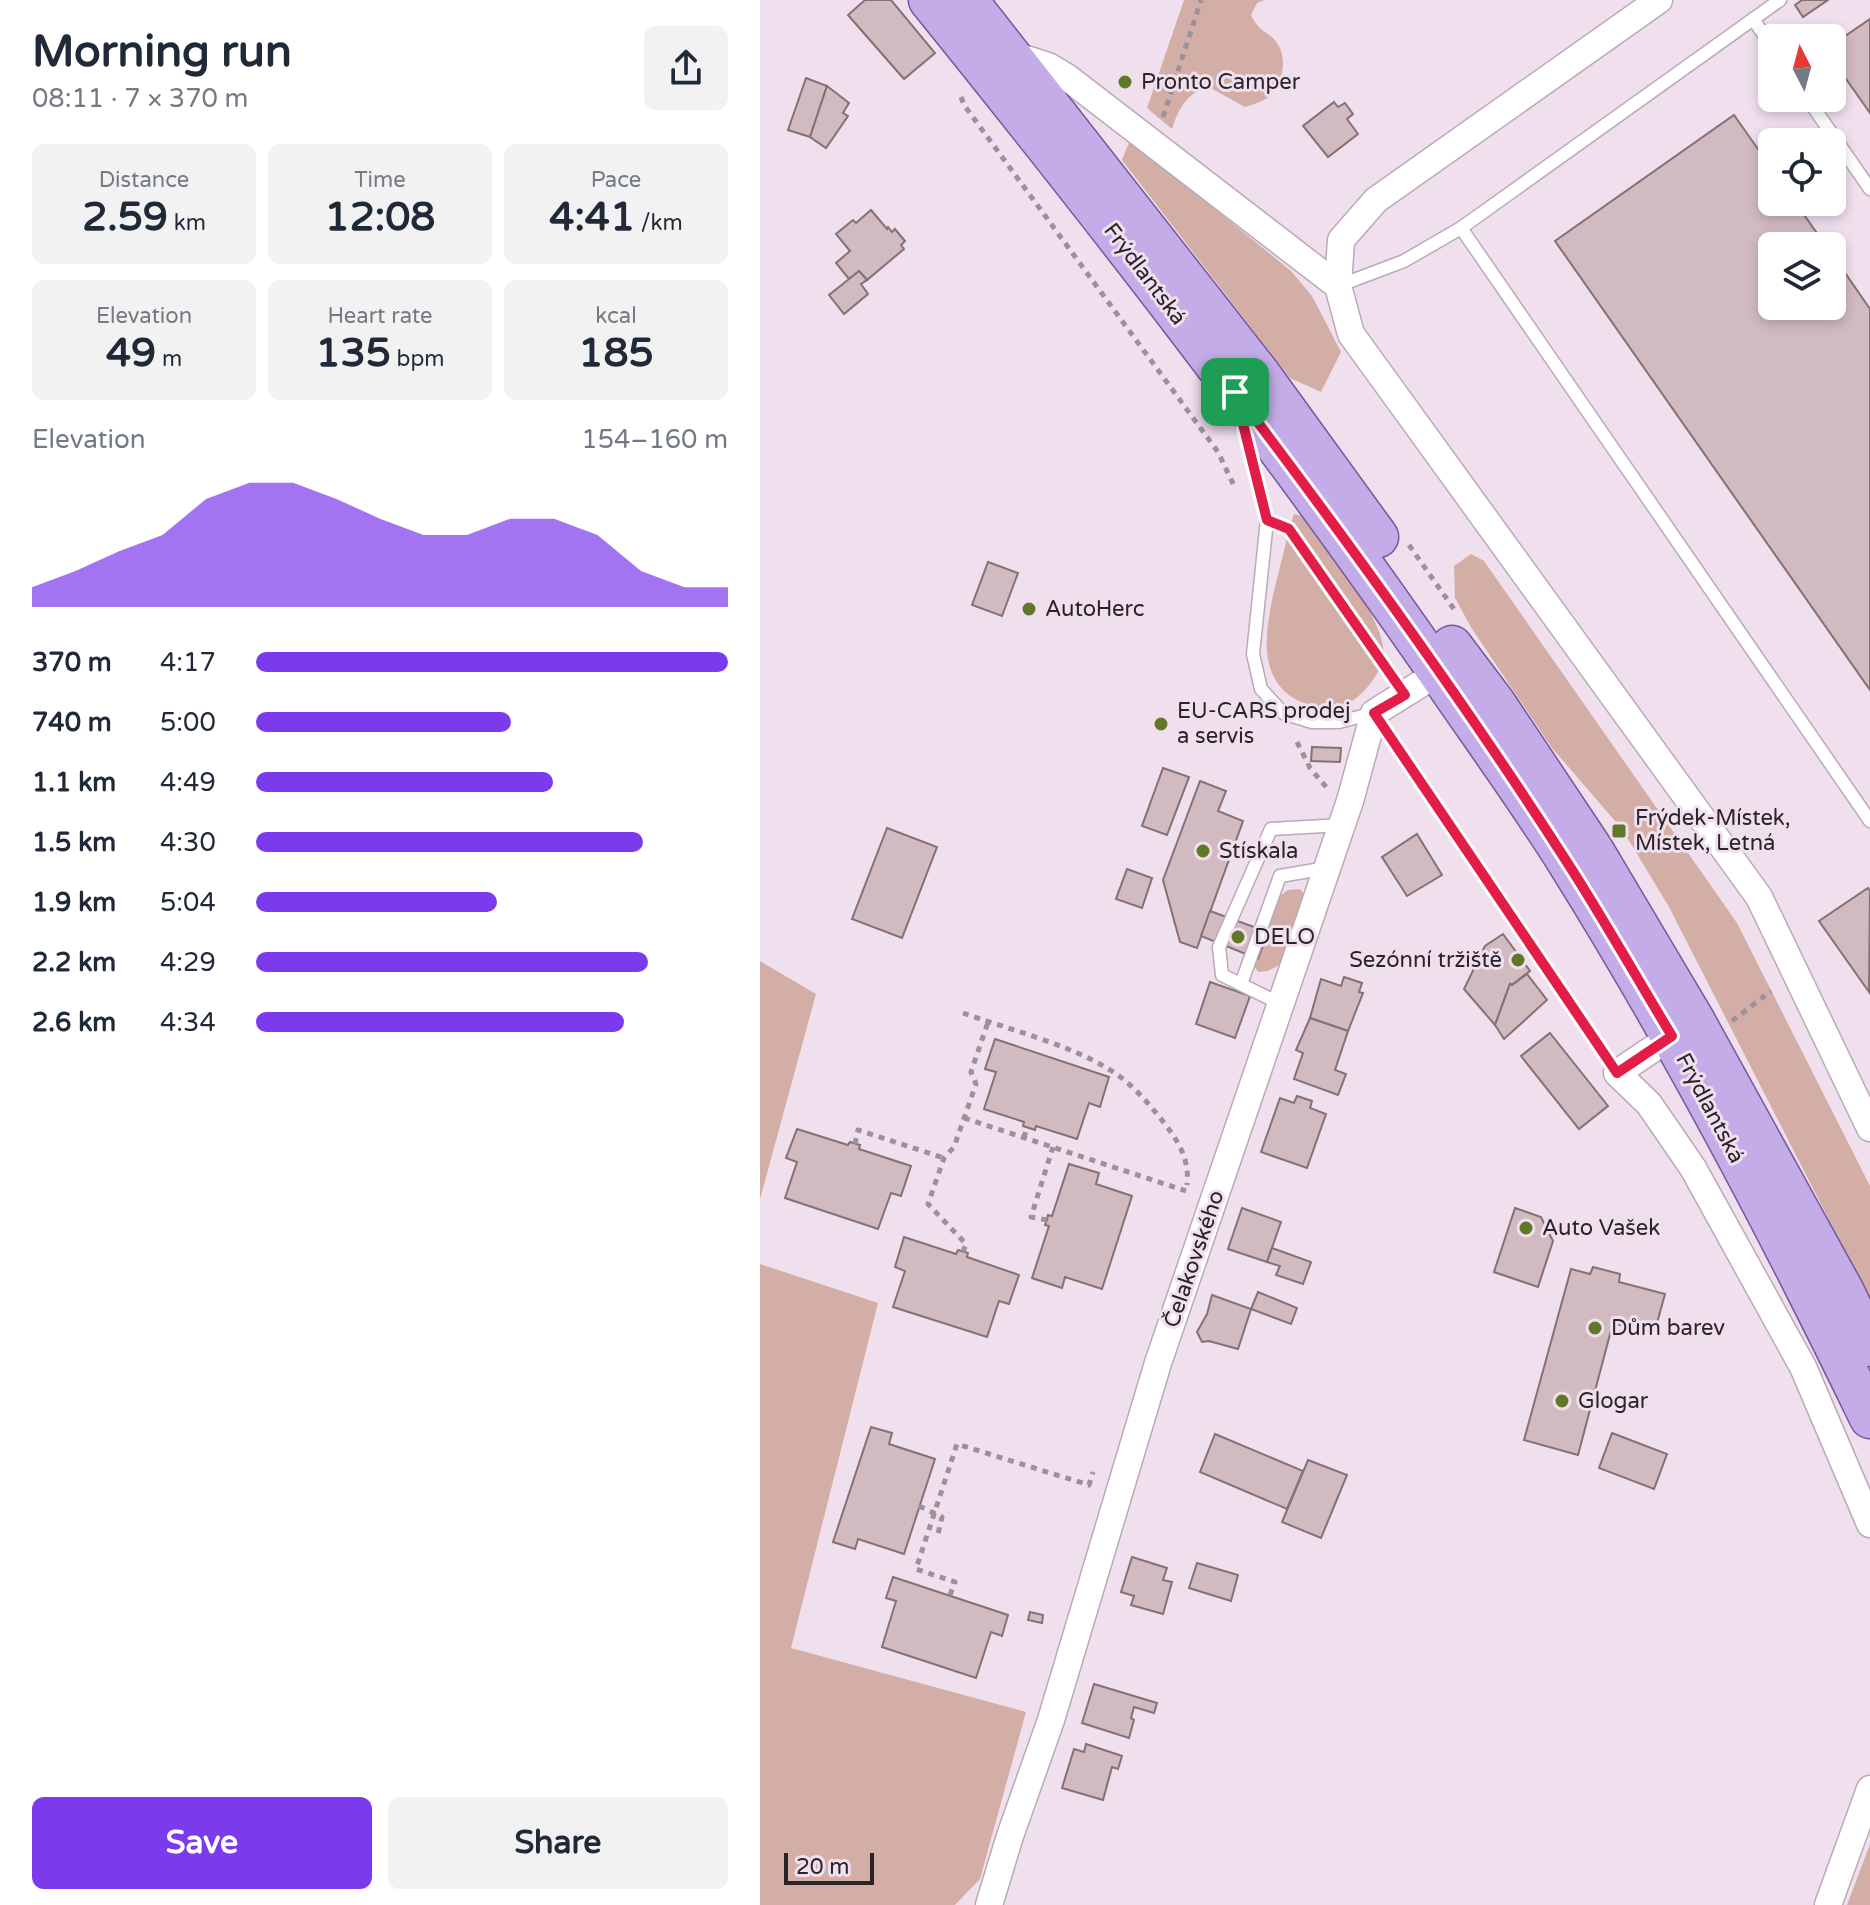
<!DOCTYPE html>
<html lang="en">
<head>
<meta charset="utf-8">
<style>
  body { margin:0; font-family:"Varela Round",sans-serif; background:#f2f2f3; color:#1f2937; height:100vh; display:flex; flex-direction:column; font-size:30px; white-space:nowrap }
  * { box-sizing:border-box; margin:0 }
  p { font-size:26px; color:#747a83 }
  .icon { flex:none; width:44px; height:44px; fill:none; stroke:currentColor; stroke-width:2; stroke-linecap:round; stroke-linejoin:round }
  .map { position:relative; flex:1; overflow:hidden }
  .side { display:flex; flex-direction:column; background:#fff; width:760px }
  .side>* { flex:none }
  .needle { width:52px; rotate:354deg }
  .fabs { position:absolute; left:998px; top:24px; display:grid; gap:16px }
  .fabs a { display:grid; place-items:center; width:88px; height:88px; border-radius:12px; background:#fff; box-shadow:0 4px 12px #0003; font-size:40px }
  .scale { position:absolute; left:24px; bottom:20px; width:90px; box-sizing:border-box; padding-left:8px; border:4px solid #2a2429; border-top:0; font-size:22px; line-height:28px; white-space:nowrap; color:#2a2429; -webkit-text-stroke:6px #f0dfed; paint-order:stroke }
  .pin { position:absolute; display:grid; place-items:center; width:68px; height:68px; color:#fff; margin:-34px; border-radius:16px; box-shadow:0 4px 12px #0006 }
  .round { display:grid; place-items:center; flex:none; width:84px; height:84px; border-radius:12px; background:#f2f2f3 }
  .overview { display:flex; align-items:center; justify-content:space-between; height:136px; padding:0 32px }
  h1 { font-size:44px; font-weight:800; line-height:60px }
  .metrics { display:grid; grid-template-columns:repeat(3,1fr); gap:12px; height:136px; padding:8px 32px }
  .metrics div { display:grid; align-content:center; border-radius:12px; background:#f2f2f3; text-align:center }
  .metrics b { font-size:40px; font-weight:800 }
  .metrics small { font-size:22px; font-weight:400 }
  .metrics p { font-size:22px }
  .chart { height:224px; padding:16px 32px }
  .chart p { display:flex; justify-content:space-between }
  .chart svg { width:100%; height:144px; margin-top:8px; fill:#7c3aed; opacity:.7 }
  .primary-button { display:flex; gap:16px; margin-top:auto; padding:16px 32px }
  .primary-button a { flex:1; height:92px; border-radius:12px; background:#7c3aed; color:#fff; font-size:32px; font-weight:800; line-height:92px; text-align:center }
  .primary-button a+a { background:#f2f2f3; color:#1f2937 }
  ul { padding:0 32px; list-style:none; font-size:26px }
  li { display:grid; grid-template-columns:128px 96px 1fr; align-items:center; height:60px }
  li i { height:20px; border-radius:10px; background:#7c3aed }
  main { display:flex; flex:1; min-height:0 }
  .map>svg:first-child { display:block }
  .green { fill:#d3aea6 }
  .building { fill:#d1bbc1; stroke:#847175; stroke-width:2 }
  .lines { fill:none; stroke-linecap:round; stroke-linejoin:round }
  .lane-casing { stroke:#baaab7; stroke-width:15 }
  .street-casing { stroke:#baaab7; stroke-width:29 }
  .primary-casing { stroke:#74589c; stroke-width:43 }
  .path { stroke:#9c909a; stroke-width:5; stroke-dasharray:6 6; stroke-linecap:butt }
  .lane { stroke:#fff; stroke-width:12 }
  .street { stroke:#fff; stroke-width:26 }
  .primary { stroke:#c4ace9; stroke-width:40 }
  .route-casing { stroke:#fff; stroke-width:16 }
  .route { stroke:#e11d48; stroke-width:10 }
  .poi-dot { fill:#627829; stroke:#f0dfed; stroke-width:3 }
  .labels { text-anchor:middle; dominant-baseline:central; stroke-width:6; stroke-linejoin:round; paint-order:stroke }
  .poi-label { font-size:22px; fill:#2a2429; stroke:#f0dfed; text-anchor:start }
  .street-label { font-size:22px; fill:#2a2429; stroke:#f0dfed }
</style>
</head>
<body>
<main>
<section class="side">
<div class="overview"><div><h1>Morning run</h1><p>08:11 · 7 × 370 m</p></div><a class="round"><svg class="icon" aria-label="share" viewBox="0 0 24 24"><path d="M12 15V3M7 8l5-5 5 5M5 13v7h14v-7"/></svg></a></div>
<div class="metrics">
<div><p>Distance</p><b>2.59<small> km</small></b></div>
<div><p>Time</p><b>12:08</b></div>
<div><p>Pace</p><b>4:41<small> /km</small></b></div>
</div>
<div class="metrics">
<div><p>Elevation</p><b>49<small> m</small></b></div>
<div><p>Heart rate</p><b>135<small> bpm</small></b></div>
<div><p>kcal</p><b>185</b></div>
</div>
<div class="chart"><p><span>Elevation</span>154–160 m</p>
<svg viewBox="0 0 160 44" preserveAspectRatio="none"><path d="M0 44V38L10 33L20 27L30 22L40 11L50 6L60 6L70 11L80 17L90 22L100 22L110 17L120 17L130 22L140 33L150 38L160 38V44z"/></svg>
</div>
<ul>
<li><b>370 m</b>4:17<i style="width:100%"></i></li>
<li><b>740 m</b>5:00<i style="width:54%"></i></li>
<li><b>1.1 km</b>4:49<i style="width:63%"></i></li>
<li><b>1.5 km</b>4:30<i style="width:82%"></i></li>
<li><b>1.9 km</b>5:04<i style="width:51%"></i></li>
<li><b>2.2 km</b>4:29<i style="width:83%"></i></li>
<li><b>2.6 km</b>4:34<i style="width:78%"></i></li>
</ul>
<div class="primary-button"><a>Save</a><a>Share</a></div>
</section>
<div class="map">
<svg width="1110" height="1905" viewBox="0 0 1110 1905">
  <rect width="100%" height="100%" fill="#f0dfed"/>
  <g class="green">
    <path d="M424 0H505L497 3 491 15C500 34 509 31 517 43 529 60 522 89 504 100 498 103 491 105 485 107L447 86C426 95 419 108 412 129L387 108Z"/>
    <polygon points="370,140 531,271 552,296 581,352 561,392 530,378 362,160"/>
    <path d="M534 514 542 516C566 550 625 615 624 656L531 523Z"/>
    <path d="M527 537 620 668C613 682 602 696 587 704 582 707 575 707 569 707 541 707 517 694 509 664 500 629 520 572 527 537Z"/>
    <polygon points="711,554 724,561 977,923 1110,1186 1110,1300 909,907 862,829 792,748 712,629 695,598 694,566"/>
    <polygon points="540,889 544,894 521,964 508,971 498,972 493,965 518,897 528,890"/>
    <polygon points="0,961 56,994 0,1199"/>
    <polygon points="0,1264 118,1303 31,1648 266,1712 220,1879 195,1905 0,1905"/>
    <polygon points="1110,1844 1110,1905 1087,1905"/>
  </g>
  <g class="building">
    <polygon points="105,0 131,0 175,53 144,79 88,15"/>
    <polygon points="1042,0 1068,0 1043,17 1035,5"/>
    <polygon points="1110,19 1110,113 1072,59 1072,45"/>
    <polygon points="46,78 67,86 50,137 28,130"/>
    <polygon points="67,86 89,103 83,113 88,116 66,148 50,137"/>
    <polygon points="574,102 578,107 585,103 593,114 587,119 598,134 568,157 543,126"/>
    <polygon points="974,115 1012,169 1012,202 1035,202 1066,246 1012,246 1012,306 1072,306 1072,254 1110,309 1110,690 795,241"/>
    <polygon points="111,210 127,229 128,227 132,232 135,229 145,241 141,245 144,249 107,280 99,271 89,279 76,263 90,251 76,234 93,220 96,223"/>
    <polygon points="99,271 107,280 101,284 108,294 84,314 69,295"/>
    <polygon points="228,562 258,573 242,616 212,605"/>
    <polygon points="552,747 581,748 580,762 551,761"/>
    <polygon points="403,768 429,777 407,835 382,826"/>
    <polygon points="440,781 466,791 458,811 483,821 437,948 420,942 403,880"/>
    <polygon points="127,828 177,847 142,938 92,919"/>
    <polygon points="657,834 682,875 647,896 622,857"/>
    <polygon points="367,869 392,878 382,908 356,899"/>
    <polygon points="1108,888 1110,891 1109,992 1059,921"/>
    <polygon points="450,911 508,932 498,959 441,936"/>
    <polygon points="743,934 770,971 752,985 750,984 735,1025 704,989 725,946"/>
    <polygon points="767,974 787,1000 744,1039 735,1025 750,984 752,985"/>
    <polygon points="584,977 602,983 599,992 603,993 588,1031 550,1018 561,979 581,986"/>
    <polygon points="450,982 490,996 475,1038 436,1024"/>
    <polygon points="550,1018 588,1031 575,1070 586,1074 578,1095 534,1079 543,1053 536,1050"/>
    <polygon points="790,1033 848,1106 819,1129 761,1056"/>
    <polygon points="235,1039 349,1077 340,1107 329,1103 317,1139 276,1126 275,1130 263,1126 264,1122 224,1109 236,1072 225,1069"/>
    <polygon points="537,1096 552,1101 550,1108 566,1114 547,1168 501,1152 520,1098 534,1103"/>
    <polygon points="37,1129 88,1145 90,1142 100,1145 99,1149 151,1166 141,1196 131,1193 118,1229 25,1198 37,1162 26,1158"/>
    <polygon points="309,1164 339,1173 336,1184 372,1196 342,1289 305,1277 302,1288 272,1278 289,1226 285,1225 287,1220 288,1215 292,1216"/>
    <polygon points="482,1208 521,1222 507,1262 468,1249"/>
    <polygon points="755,1208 781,1217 793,1241 778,1287 734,1272"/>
    <polygon points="144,1237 196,1254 198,1250 208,1253 207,1257 259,1275 249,1304 239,1301 227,1337 133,1307 145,1271 135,1267"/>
    <polygon points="512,1248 551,1262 543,1284 516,1275 520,1266 507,1262"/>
    <polygon points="833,1267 860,1274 859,1282 905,1294 894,1334 853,1323 818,1455 764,1440 811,1269 830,1274"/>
    <polygon points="498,1292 537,1308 531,1324 491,1309"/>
    <polygon points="452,1295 491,1309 478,1349 449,1341 442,1342 437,1332 447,1314"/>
    <polygon points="111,1427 132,1433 129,1444 175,1459 144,1554 98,1539 95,1549 73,1542"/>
    <polygon points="852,1433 907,1454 894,1489 839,1468"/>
    <polygon points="455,1434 543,1471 527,1509 440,1472"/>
    <polygon points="548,1460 587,1475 561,1538 522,1522"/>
    <polygon points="372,1557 407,1568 403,1580 412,1582 403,1614 371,1605 374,1596 361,1592"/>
    <polygon points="437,1563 478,1575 471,1601 429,1588"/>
    <polygon points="133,1577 248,1615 242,1636 231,1632 216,1678 122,1647 136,1601 126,1598"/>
    <polygon points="270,1612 283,1615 282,1623 268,1620"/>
    <polygon points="334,1684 397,1703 394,1713 374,1707 371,1718 374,1720 369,1738 322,1723"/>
    <polygon points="326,1744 362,1756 358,1769 352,1767 343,1800 302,1788 314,1749 324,1752"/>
  </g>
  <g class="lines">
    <defs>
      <g id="lane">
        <polyline points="993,19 1012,47"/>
        <polyline points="1047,98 1110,189"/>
        <polyline points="701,228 1110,821"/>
        <polyline points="578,286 644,261 701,228 1020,0"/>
        <polyline points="484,426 507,520 493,654 501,689 523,713 552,722 579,722 614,713 857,1073"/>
        <polyline points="481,984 520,876 567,868"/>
        <polyline points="519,1003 462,975 459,947 511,829 582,825"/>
      </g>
      <g id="street">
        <polyline points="899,0 616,200 581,240 578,286 591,334 999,897 1110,1128"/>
        <polyline points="251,54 288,66 308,78 578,286"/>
        <polyline points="912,1036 857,1073 889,1104 933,1168 1043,1367 1110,1524"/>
        <polyline points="229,1905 250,1836 291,1720 398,1363 590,801 614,713 691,665"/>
        <polyline points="1068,1905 1110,1789"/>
      </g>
      <g id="primary">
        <path d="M169 0C345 218 517 439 677 670 720 733 766 796 807 861 919 1040 1018 1228 1110 1418"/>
        <polyline points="207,0 499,373 618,537"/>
        <polyline points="692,646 735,703 833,850 934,1020 1084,1292 1110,1346"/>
      </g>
    </defs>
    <use href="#lane" class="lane-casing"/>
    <use href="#street" class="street-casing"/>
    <use href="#primary" class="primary-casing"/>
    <g class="path">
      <polyline points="201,97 204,105 458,452 475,488"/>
      <polyline points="403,117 441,0"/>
      <polyline points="527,528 630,673"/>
      <polyline points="649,545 696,612"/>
      <polyline points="537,742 550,768 567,788"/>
      <path d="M203 1013C248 1029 307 1044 347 1068 369 1081 385 1099 401 1119 417 1139 430 1158 427 1185"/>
      <polyline points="972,1021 1011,991"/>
      <polyline points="204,1118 426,1191"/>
      <polyline points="264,1138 266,1130"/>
      <polyline points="95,1144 98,1130 184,1158"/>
      <polyline points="287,1220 271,1217 293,1147"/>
      <polyline points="203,1252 206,1244 168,1204 184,1158 194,1147 216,1084 211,1072 228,1022"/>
      <polyline points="159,1506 182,1517 178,1534"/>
      <polyline points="190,1595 195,1582 156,1569 197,1444 329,1485 333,1472"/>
    </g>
    <use href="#lane" class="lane"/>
    <use href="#street" class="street"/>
    <use href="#primary" class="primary"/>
  </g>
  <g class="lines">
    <defs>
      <path id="route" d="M475 392C590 544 702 698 805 859 842 916 876 977 912 1036L857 1073 614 713 645 695 529 529 507 520Z"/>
    </defs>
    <use href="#route" class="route-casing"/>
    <use href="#route" class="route"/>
  </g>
  <g class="poi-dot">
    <circle cx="365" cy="82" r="8"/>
    <circle cx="269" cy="609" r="8"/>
    <circle cx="401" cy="724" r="8"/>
    <rect x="851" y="823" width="16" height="16" rx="4"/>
    <circle cx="443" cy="851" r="8"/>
    <circle cx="478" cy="937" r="8"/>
    <circle cx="758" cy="960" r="8"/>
    <circle cx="766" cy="1228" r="8"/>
    <circle cx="835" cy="1328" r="8"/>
    <circle cx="802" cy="1401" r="8"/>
  </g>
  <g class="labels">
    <g class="poi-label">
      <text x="381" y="82">Pronto Camper</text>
      <text x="285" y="609">AutoHerc</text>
      <text x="417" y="711">EU-CARS prodej<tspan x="417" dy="25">a servis</tspan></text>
      <text x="875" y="818">Frýdek-Místek,<tspan x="875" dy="25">Místek, Letná</tspan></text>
      <text x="459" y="851">Stískala</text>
      <text x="494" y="937">DELO</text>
      <text x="742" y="960" text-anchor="end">Sezónní tržiště</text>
      <text x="782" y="1228">Auto Vašek</text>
      <text x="851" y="1328">Dům barev</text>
      <text x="818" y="1401">Glogar</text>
    </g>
    <g class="street-label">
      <text transform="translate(385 274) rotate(53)">Frýdlantská</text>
      <text transform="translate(950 1108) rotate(62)">Frýdlantská</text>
      <text transform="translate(434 1259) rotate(-71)">Čelakovského</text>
    </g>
  </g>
</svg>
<div class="fabs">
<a><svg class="needle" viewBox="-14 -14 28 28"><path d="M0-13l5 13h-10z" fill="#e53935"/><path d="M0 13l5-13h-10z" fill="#747a83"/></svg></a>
<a><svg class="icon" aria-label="locate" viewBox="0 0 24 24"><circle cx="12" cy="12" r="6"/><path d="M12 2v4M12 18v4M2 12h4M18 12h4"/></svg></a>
<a><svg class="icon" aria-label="layers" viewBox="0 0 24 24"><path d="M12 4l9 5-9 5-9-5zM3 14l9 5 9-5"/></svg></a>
</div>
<div class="scale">20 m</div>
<div class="pin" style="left:475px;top:392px;background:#1e9e55"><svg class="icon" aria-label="arrive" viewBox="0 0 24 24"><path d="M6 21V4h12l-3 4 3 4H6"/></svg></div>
</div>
</main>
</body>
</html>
